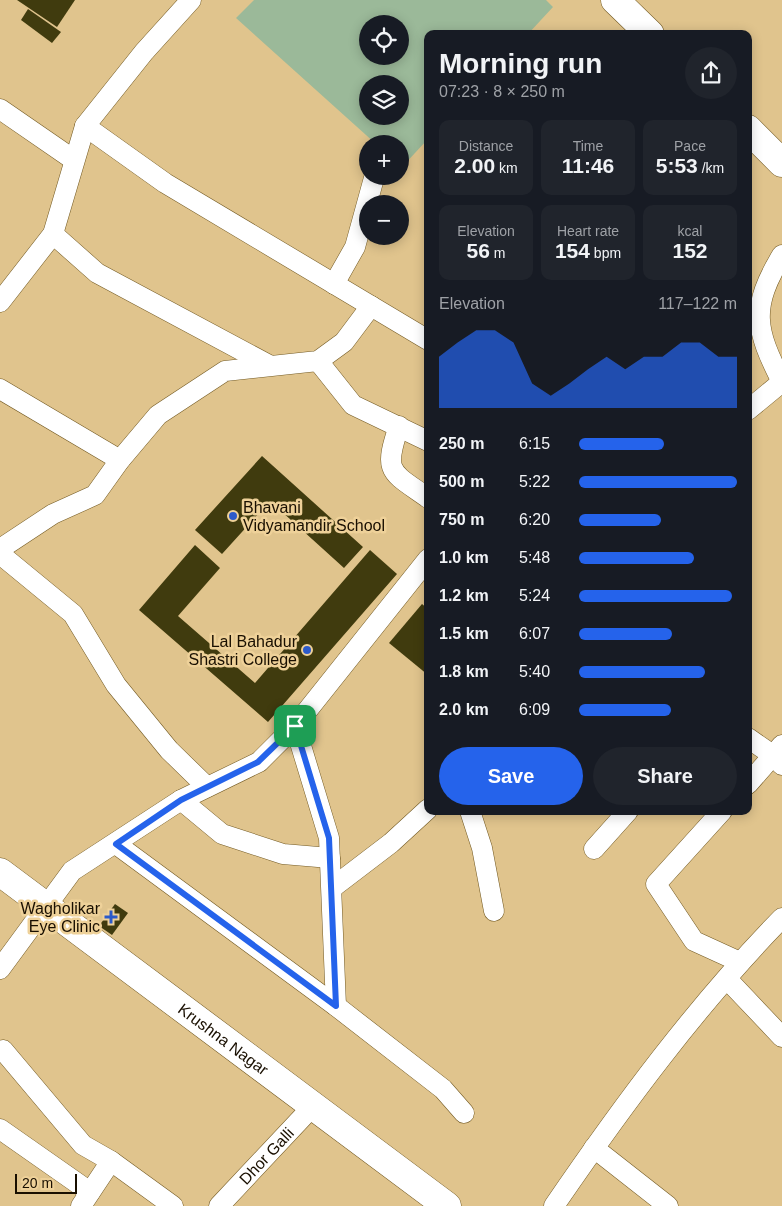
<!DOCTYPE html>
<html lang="en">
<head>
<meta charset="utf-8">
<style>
  body { margin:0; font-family:Helvetica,sans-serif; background:#20242c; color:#f1f3f6; height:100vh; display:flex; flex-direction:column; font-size:19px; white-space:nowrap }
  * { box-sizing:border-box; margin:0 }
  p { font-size:16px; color:#9ea1a6 }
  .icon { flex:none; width:28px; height:28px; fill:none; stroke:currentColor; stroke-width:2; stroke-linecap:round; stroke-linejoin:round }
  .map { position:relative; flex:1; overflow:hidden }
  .drawer { position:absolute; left:424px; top:30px; width:328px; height:785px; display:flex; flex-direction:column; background:#171b24; border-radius:10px; box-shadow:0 2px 12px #0003 }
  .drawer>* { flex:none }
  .tools { position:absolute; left:359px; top:15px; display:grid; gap:10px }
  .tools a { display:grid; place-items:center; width:50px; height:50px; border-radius:50%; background:#171b24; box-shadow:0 2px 12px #0003; font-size:25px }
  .scale { position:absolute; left:15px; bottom:12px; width:62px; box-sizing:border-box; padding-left:5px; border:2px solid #190f00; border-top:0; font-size:14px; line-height:18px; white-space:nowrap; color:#190f00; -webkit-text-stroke:4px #eed199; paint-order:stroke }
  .pin { position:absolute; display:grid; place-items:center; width:42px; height:42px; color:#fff; margin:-21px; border-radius:10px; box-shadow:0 2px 8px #0006 }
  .round { display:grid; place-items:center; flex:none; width:52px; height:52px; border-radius:26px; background:#20242c }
  .summary { display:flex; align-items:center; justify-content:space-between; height:85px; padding:0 15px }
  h1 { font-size:28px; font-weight:700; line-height:38px }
  .figures { display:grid; grid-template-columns:repeat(3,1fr); gap:8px; height:85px; padding:5px 15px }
  .figures div { display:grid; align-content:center; border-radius:10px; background:#20242c; text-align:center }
  .figures b { font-size:21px; font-weight:700 }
  .figures small { font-size:14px; font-weight:400 }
  .figures p { font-size:14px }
  .chart { height:140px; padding:10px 15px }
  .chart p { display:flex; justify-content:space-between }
  .chart svg { width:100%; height:90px; margin-top:5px; fill:#2563eb; opacity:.7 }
  .cta { display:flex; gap:10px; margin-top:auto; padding:10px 15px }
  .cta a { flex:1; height:58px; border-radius:30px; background:#2563eb; color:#fff; font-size:20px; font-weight:700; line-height:58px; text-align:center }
  .cta a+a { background:#20242c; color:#f1f3f6 }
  ul { padding:0 15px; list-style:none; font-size:16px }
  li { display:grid; grid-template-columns:80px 60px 1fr; align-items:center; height:38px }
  li i { height:12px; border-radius:6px; background:#2563eb }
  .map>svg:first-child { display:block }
  .green { fill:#9bb999; fill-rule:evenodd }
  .building { fill:#403b0e }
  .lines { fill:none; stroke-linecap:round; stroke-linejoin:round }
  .street-casing { stroke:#735a23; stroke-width:21 }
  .secondary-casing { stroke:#735a23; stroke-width:29 }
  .primary-casing { stroke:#735a23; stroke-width:29 }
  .street { stroke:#fff; stroke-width:20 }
  .secondary { stroke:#fff; stroke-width:28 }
  .primary { stroke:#fff; stroke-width:28 }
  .route-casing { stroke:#fff; stroke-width:10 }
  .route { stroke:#2563eb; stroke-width:6 }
  .poi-dot { fill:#2c5ac9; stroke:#eed199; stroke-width:2 }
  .labels { text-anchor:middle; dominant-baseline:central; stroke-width:5; stroke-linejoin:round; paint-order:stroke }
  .poi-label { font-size:16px; fill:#190f00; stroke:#eed199; text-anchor:end }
  .street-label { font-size:16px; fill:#190f00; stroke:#eed199 }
</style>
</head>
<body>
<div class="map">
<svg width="782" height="1206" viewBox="0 0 782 1206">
  <rect width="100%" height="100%" fill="#e0c48d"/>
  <path class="green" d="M254 0H546L553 7 528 34H428L427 140 402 167 400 144H376L236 18ZM368 24H400V56H368ZM368 84H400V116H368Z"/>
  <g class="building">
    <polygon points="17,0 75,0 57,27"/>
    <polygon points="28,9 61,32 52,43 21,20"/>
    <polygon points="262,456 363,547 344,568 270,501 222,554 195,530"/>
    <polygon points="195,545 220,568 178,616 255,683 370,550 397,574 268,722 139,610"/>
    <polygon points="422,604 428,609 428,675 389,643"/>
    <polygon points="115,904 128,913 112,935 99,926"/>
  </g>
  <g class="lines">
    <defs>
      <g id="street">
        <polyline points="191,0 144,52 85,126 165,183 428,340"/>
        <polyline points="0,109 74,160"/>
        <polyline points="53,234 97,273 269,365"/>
        <path d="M782 255C750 308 755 329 782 382"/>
        <polyline points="334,284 355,247 374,178"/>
        <polyline points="0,302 53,234 85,126"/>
        <polyline points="318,361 353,405 428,441"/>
        <polyline points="0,389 120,460"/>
        <polyline points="748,410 782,382"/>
        <path d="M399 426C383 473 390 471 428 498"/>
        <polyline points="0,549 53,514 95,495 120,460 158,415 225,371 318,361 344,342 371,306"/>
        <polyline points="0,554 73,614 116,685 169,750 207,787"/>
        <polyline points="748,738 774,756 782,765"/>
        <polyline points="748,784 782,745"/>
        <polyline points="181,800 222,834 283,854 330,858"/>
        <polyline points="470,811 482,848 494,911"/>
        <polyline points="722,811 656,884 694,941 740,962"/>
        <polyline points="116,844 336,1006 443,1089 464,1113"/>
        <polyline points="594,849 628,811"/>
        <polyline points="332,888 391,843 428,809"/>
        <polyline points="0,969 72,871 181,800 259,762 295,726"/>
        <polyline points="727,979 782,1037"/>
        <polyline points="336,1006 329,838 295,726 428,559"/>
        <polyline points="3,1050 83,1145 111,1161"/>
        <polyline points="0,1129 90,1192"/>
        <polyline points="594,1148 668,1206"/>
        <polyline points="81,1206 111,1161 173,1206"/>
        <path id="s1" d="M219 1206 313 1106"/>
        <path d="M554 1206C623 1105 697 1005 782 918"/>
      </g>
      <g id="secondary">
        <path id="s2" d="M0 872 447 1206"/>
      </g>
      <g id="primary">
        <polyline points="615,0 650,34"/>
        <polyline points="748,129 782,163"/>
      </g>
    </defs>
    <use href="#street" class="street-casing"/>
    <use href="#secondary" class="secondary-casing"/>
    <use href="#primary" class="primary-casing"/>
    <use href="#street" class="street"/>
    <use href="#secondary" class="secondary"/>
    <use href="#primary" class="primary"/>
  </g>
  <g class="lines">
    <defs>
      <polygon id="route" points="295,726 329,838 336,1006 116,844 181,800 258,762"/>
    </defs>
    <use href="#route" class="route-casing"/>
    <use href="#route" class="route"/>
  </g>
  <g class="poi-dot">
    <circle cx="233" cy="516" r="5"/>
    <circle cx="307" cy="650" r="5"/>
    <path d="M108.5 909.5h5v5h5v5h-5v5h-5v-5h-5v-5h5z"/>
  </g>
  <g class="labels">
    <g class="poi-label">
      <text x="243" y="507" text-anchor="start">Bhavani<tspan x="243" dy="18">Vidyamandir School</tspan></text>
      <text x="297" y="641">Lal Bahadur<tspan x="297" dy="18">Shastri College</tspan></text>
      <text x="100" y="908">Wagholikar<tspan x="100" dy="18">Eye Clinic</tspan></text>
    </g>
    <g class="street-label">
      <text stroke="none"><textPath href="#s2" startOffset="279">Krushna Nagar</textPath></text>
      <text stroke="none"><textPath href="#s1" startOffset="69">Dhor Galli</textPath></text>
    </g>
  </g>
</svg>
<div class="tools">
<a><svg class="icon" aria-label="locate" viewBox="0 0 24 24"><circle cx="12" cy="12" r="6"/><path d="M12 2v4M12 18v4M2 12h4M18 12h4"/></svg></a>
<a><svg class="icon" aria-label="layers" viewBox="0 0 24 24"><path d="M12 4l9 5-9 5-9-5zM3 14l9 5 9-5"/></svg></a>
<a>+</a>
<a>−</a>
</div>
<div class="scale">20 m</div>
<div class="pin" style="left:295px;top:726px;background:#1e9e55"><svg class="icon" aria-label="arrive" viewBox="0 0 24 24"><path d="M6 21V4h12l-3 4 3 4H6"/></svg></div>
<section class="drawer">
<div class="summary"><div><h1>Morning run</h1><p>07:23 · 8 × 250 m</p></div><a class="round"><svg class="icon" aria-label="share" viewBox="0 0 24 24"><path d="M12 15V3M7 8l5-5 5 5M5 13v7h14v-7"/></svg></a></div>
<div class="figures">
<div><p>Distance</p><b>2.00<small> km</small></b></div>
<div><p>Time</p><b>11:46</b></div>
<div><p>Pace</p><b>5:53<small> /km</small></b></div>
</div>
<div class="figures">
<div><p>Elevation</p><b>56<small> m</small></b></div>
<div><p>Heart rate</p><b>154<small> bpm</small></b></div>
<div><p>kcal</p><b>152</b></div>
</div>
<div class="chart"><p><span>Elevation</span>117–122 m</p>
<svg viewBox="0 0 160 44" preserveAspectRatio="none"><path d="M0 44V19L10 12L20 6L30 6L40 12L50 32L60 38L70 32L80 25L90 19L100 25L110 19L120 19L130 12L140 12L150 19L160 19V44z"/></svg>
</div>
<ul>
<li><b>250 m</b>6:15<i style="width:54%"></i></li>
<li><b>500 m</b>5:22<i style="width:100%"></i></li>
<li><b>750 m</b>6:20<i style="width:52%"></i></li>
<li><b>1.0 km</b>5:48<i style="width:73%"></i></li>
<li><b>1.2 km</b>5:24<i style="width:97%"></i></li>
<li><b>1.5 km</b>6:07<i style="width:59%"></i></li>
<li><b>1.8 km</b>5:40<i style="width:80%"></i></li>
<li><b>2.0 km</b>6:09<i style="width:58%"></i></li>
</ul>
<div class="cta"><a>Save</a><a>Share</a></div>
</section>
</div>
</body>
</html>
